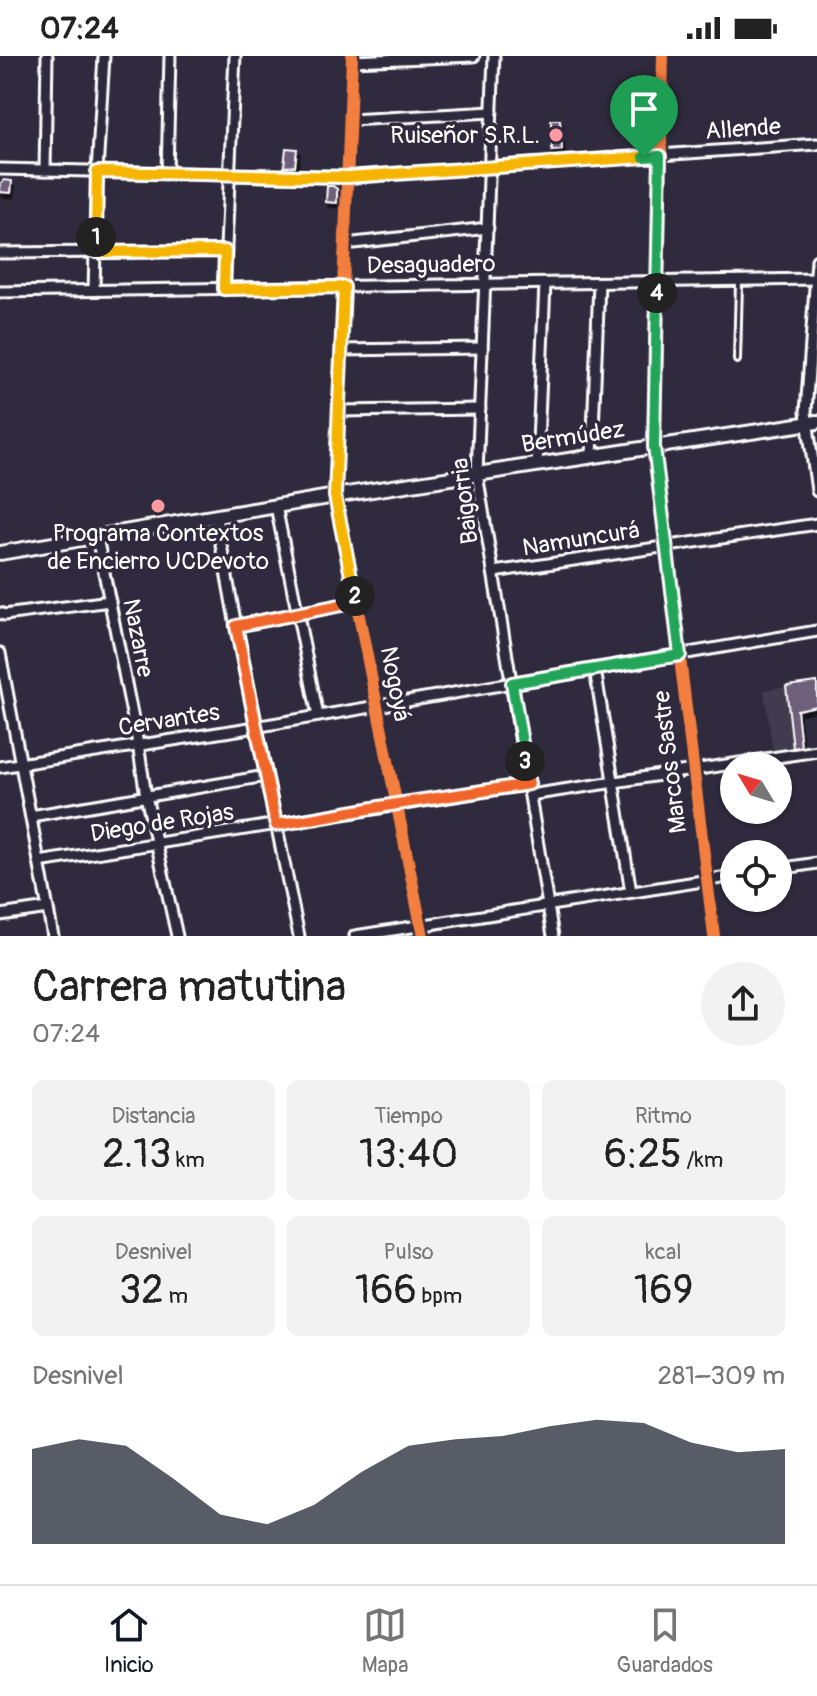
<!DOCTYPE html>
<html lang="es">
<head>
<meta charset="utf-8">
<style>
  body { margin:0; font-family:Pangolin,sans-serif; background:#f2f2f2; color:#222; height:100vh; display:flex; flex-direction:column; font-size:30px; white-space:nowrap }
  * { box-sizing:border-box; margin:0 }
  p { font-size:26px; color:#767676 }
  .icon { flex:none; width:44px; height:44px; fill:none; stroke:currentColor; stroke-width:2; stroke-linecap:round; stroke-linejoin:round }
  .map { position:relative; height:880px; overflow:hidden }
  .panel { display:flex; flex-direction:column; background:#fff; flex:1 }
  .panel>* { flex:none }
  .needle { width:52px; rotate:308deg }
  .tools { position:absolute; left:720px; top:696px; display:grid; gap:16px }
  .tools a { display:grid; place-items:center; width:72px; height:72px; border-radius:50%; background:#fff; box-shadow:0 2px 6px #0004; font-size:40px }
  .pin { position:absolute; display:grid; place-items:center; width:68px; height:68px; color:#fff; margin:-82px -34px; border-radius:50% 50% 50% 0; rotate:-45deg; box-shadow:0 0 8px #0007 }
  .pin .icon { rotate:45deg }
  .km { position:absolute; width:40px; height:40px; margin:-20px; border-radius:50%; background:#222; color:#fff; font-size:22px; line-height:40px; text-align:center }
  .round { display:grid; place-items:center; flex:none; width:84px; height:84px; border-radius:42px; background:#f2f2f2 }
  .overview { display:flex; align-items:center; justify-content:space-between; height:136px; padding:0 32px }
  h1 { font-size:44px; font-weight:600; line-height:60px }
  .metrics { display:grid; grid-template-columns:repeat(3,1fr); gap:12px; height:136px; padding:8px 32px }
  .metrics div { display:grid; align-content:center; border-radius:12px; background:#f2f2f2; text-align:center }
  .metrics b { font-size:40px; font-weight:600 }
  .metrics small { font-size:22px; font-weight:400 }
  .metrics p { font-size:22px }
  .chart { height:224px; padding:16px 32px }
  .chart p { display:flex; justify-content:space-between }
  .chart svg { width:100%; height:144px; margin-top:8px; fill:#111827; opacity:.7 }
  .status { display:flex; justify-content:space-between; align-items:center; height:56px; padding:0 40px; background:#fff; direction:ltr }
  .status svg { height:22px; fill:currentColor }
  .tab-bar { display:flex; justify-content:space-around; align-items:center; height:112px; border-top:2px solid #e0e0e0; background:#fff; font-size:22px; color:#767676 }
  .tab-bar a { display:grid; justify-items:center; gap:4px }
  .tab-bar .active { color:#111827 }
  .map>svg:first-child { display:block }
  .built { fill:#423a4f }
  .building { fill:#6e5e7a; stroke:#fff; stroke-width:2; filter:url(#shadow) }
  .lines { fill:none; stroke-linecap:round; stroke-linejoin:round }
  .lane-casing { stroke:#fff; stroke-width:10 }
  .street-casing { stroke:#fff; stroke-width:15 }
  .secondary-casing { stroke:#fff; stroke-width:18 }
  .lane { stroke:#2f2a3d; stroke-width:4 }
  .street { stroke:#2f2a3d; stroke-width:9 }
  .secondary { stroke:#2f2a3d; stroke-width:12 }
  .cycleway-casing { stroke:#2f2a3d; stroke-width:17 }
  .cycleway { stroke:#f27e40; stroke-width:12 }
  .split-1-casing { stroke:#fff; stroke-width:16 }
  .split-2-casing { stroke:#fff; stroke-width:16 }
  .split-3-casing { stroke:#fff; stroke-width:16 }
  .split-4-casing { stroke:#fff; stroke-width:16 }
  .split-5-casing { stroke:#fff; stroke-width:16 }
  .split-1 { stroke:#f5b400; stroke-width:10 }
  .split-2 { stroke:#f5b400; stroke-width:10 }
  .split-3 { stroke:#f0652b; stroke-width:10 }
  .split-4 { stroke:#22a559; stroke-width:10 }
  .split-5 { stroke:#22a559; stroke-width:10 }
  .poi-dot { fill:#ff9aa2; stroke:#2f2a3d; stroke-width:3 }
  .labels { text-anchor:middle; dominant-baseline:central; stroke-width:7; stroke-linejoin:round; paint-order:stroke }
  .street-label { font-size:24px; fill:#fff; stroke:#2f2a3d }
  .poi-label { font-size:24px; fill:#fff; stroke:#2f2a3d; text-anchor:end }
</style>
</head>
<body>
<div class="status"><b>07:24</b><svg viewBox="0 0 49 12"><path d="M0 12V9h3v3zM5 12V6h3v6zM10 12V3h3v9zM15 12V0h3v12zM26 1h20v11H26zM47 4h2v5h-2z"/></svg></div>
<div class="map">
<svg width="817" height="880" viewBox="0 0 817 880">
  <defs>
    <filter id="shadow"><feDropShadow dx="2.5" dy="4.5" stdDeviation="0" flood-color="#0009"/></filter>
  </defs>
  <rect width="100%" height="100%" fill="#2f2a3d"/>
  <filter id="ink" filterUnits="userSpaceOnUse"><feTurbulence type="fractalNoise" baseFrequency=".0125" numOctaves="2"/><feDisplacementMap in="SourceGraphic" scale="16" xChannelSelector="R" yChannelSelector="G"/><feConvolveMatrix kernelMatrix="1 2 1 2 8 2 1 2 1" color-interpolation-filters="sRGB"/></filter>
  <g filter="url(#ink)">
    <polygon class="built" points="817,626 817,650 797,654 801,691 773,695 764,634"/>
    <g class="building">
      <polygon points="551,64 560,64 562,94 552,95"/>
      <polygon points="286,92 297,93 295,110 284,111"/>
      <polygon points="4,124 12,125 11,137 0,136 1,127"/>
      <polygon points="327,130 333,130 337,133 337,147 326,146"/>
      <polygon points="817,626 817,650 797,654 801,691 793,692 786,630"/>
    </g>
    <g class="lines">
      <defs>
        <polyline id="lane" points="737,304 739,227"/>
        <g id="street">
          <polyline points="352,0 335,440 423,880"/>
          <polyline points="494,0 477,418 553,880"/>
          <polyline points="663,0 654,390 714,880"/>
          <polyline points="352,5 474,0"/>
          <polyline points="350,64 492,56"/>
          <polyline points="0,113 348,121 817,88"/>
          <polyline points="45,114 47,0"/>
          <polyline points="167,117 170,0"/>
          <polyline points="345,188 488,172"/>
          <polyline points="0,197 225,195"/>
          <polyline points="817,204 806,356 817,435"/>
          <polyline points="224,233 235,0"/>
          <polyline points="94,234 97,116 104,0"/>
          <polyline points="0,236 816,223"/>
          <polyline points="340,294 482,292"/>
          <polyline points="338,355 480,353"/>
          <polyline points="592,400 599,227"/>
          <polyline points="537,409 545,228"/>
          <polyline points="276,450 318,660"/>
          <polyline points="216,461 236,570 299,880"/>
          <polyline points="97,481 138,688 146,740 177,880"/>
          <polyline points="494,516 817,468"/>
          <polyline points="0,557 4,559 110,545"/>
          <polyline points="236,570 356,546"/>
          <polyline points="0,597 53,880"/>
          <polyline points="595,613 631,836"/>
          <polyline points="0,711 237,674 817,575"/>
          <polyline points="530,739 817,695"/>
          <polyline points="31,760 266,720"/>
          <polyline points="39,806 529,728"/>
          <polyline points="778,813 817,807"/>
          <polyline points="0,859 48,852"/>
          <polyline points="355,880 734,820"/>
        </g>
        <polyline id="secondary" points="0,497 353,437 817,366"/>
      </defs>
      <use href="#lane" class="lane-casing"/>
      <use href="#street" class="street-casing"/>
      <use href="#secondary" class="secondary-casing"/>
      <use href="#lane" class="lane"/>
      <use href="#street" class="street"/>
      <use href="#secondary" class="secondary"/>
      <defs>
        <g id="cycleway">
          <polyline points="352,0 335,440 423,880"/>
          <polyline points="663,0 654,390 714,880"/>
        </g>
      </defs>
      <use href="#cycleway" class="cycleway-casing"/>
      <use href="#cycleway" class="cycleway"/>
    </g>
  </g>
  <g class="lines" filter="url(#ink)">
    <defs>
      <polyline id="split-1" points="96,181 97,116 348,121 644,101"/>
      <polyline id="split-2" points="96,181 96,196 225,195 224,233 344,231 335,440 355,540"/>
      <polyline id="split-3" points="355,540 356,546 236,570 276,769 397,748 529,728 525,705"/>
      <polyline id="split-4" points="525,705 512,627 680,599 654,390 657,237"/>
      <polyline id="split-5" points="644,101 660,100 657,237"/>
    </defs>
    <use href="#split-1" class="split-1-casing"/>
    <use href="#split-2" class="split-2-casing"/>
    <use href="#split-3" class="split-3-casing"/>
    <use href="#split-4" class="split-4-casing"/>
    <use href="#split-5" class="split-5-casing"/>
    <use href="#split-1" class="split-1"/>
    <use href="#split-2" class="split-2"/>
    <use href="#split-3" class="split-3"/>
    <use href="#split-4" class="split-4"/>
    <use href="#split-5" class="split-5"/>
  </g>
  <g class="poi-dot">
    <circle cx="556" cy="79" r="8"/>
    <circle cx="158" cy="450" r="8"/>
  </g>
  <g class="labels">
    <g class="street-label">
      <text transform="translate(743 73) rotate(-4)">Allende</text>
      <text transform="translate(431 209) rotate(-1)">Desaguadero</text>
      <text transform="translate(573 381) rotate(-9)">Bermúdez</text>
      <text transform="translate(465 445) rotate(-97)">Baigorria</text>
      <text transform="translate(581 483) rotate(-9)">Namuncurá</text>
      <text transform="translate(138 582) rotate(79)">Nazarre</text>
      <text transform="translate(395 628) rotate(79)">Nogoyá</text>
      <text transform="translate(169 664) rotate(-9)">Cervantes</text>
      <text transform="translate(670 706) rotate(-97)">Marcos Sastre</text>
      <text transform="translate(162 767) rotate(-9)">Diego de Rojas</text>
    </g>
    <g class="poi-label">
      <text x="540" y="79">Ruiseñor S.R.L.</text>
      <text x="158" y="477" text-anchor="middle">Programa Contextos<tspan x="158" dy="28">de Encierro UCDevoto</tspan></text>
    </g>
  </g>
</svg>
<div class="tools">
<a><svg class="needle" viewBox="-14 -14 28 28"><path d="M0-13l5 13h-10z" fill="#e53935"/><path d="M0 13l5-13h-10z" fill="#767676"/></svg></a>
<a><svg class="icon" aria-label="locate" viewBox="0 0 24 24"><circle cx="12" cy="12" r="6"/><path d="M12 2v4M12 18v4M2 12h4M18 12h4"/></svg></a>
</div>
<div class="pin" style="left:644px;top:101px;background:#1e9e55"><svg class="icon" aria-label="arrive" viewBox="0 0 24 24"><path d="M6 21V4h12l-3 4 3 4H6"/></svg></div>
<b class="km" style="left:96px;top:181px">1</b>
<b class="km" style="left:355px;top:540px">2</b>
<b class="km" style="left:525px;top:705px">3</b>
<b class="km" style="left:657px;top:237px">4</b>
</div>
<section class="panel">
<div class="overview"><div><h1>Carrera matutina</h1><p>07:24</p></div><a class="round"><svg class="icon" aria-label="share" viewBox="0 0 24 24"><path d="M12 15V3M7 8l5-5 5 5M5 13v7h14v-7"/></svg></a></div>
<div class="metrics">
<div><p>Distancia</p><b>2.13<small> km</small></b></div>
<div><p>Tiempo</p><b>13:40</b></div>
<div><p>Ritmo</p><b>6:25<small> /km</small></b></div>
</div>
<div class="metrics">
<div><p>Desnivel</p><b>32<small> m</small></b></div>
<div><p>Pulso</p><b>166<small> bpm</small></b></div>
<div><p>kcal</p><b>169</b></div>
</div>
<div class="chart"><p><span>Desnivel</span>281–309 m</p>
<svg viewBox="0 0 160 44" preserveAspectRatio="none"><path d="M0 44V15L10 12L20 14L30 24L40 35L50 38L60 32L70 22L80 14L90 12L100 11L110 8L120 6L130 7L140 13L150 16L160 15V44z"/></svg>
</div>
</section>
<nav class="tab-bar">
<a class="active"><svg class="icon" aria-label="home" viewBox="0 0 24 24"><path d="M3 11l9-7 9 7M6 9v11h12V9"/></svg>Inicio</a>
<a><svg class="icon" aria-label="map" viewBox="0 0 24 24"><path d="M3 6l6-2 6 2 6-2v14l-6 2-6-2-6 2zM9 4v14M15 6v14"/></svg>Mapa</a>
<a><svg class="icon" aria-label="saved" viewBox="0 0 24 24"><path d="M7 4h10v16l-5-4-5 4z"/></svg>Guardados</a>
</nav>
</body>
</html>
